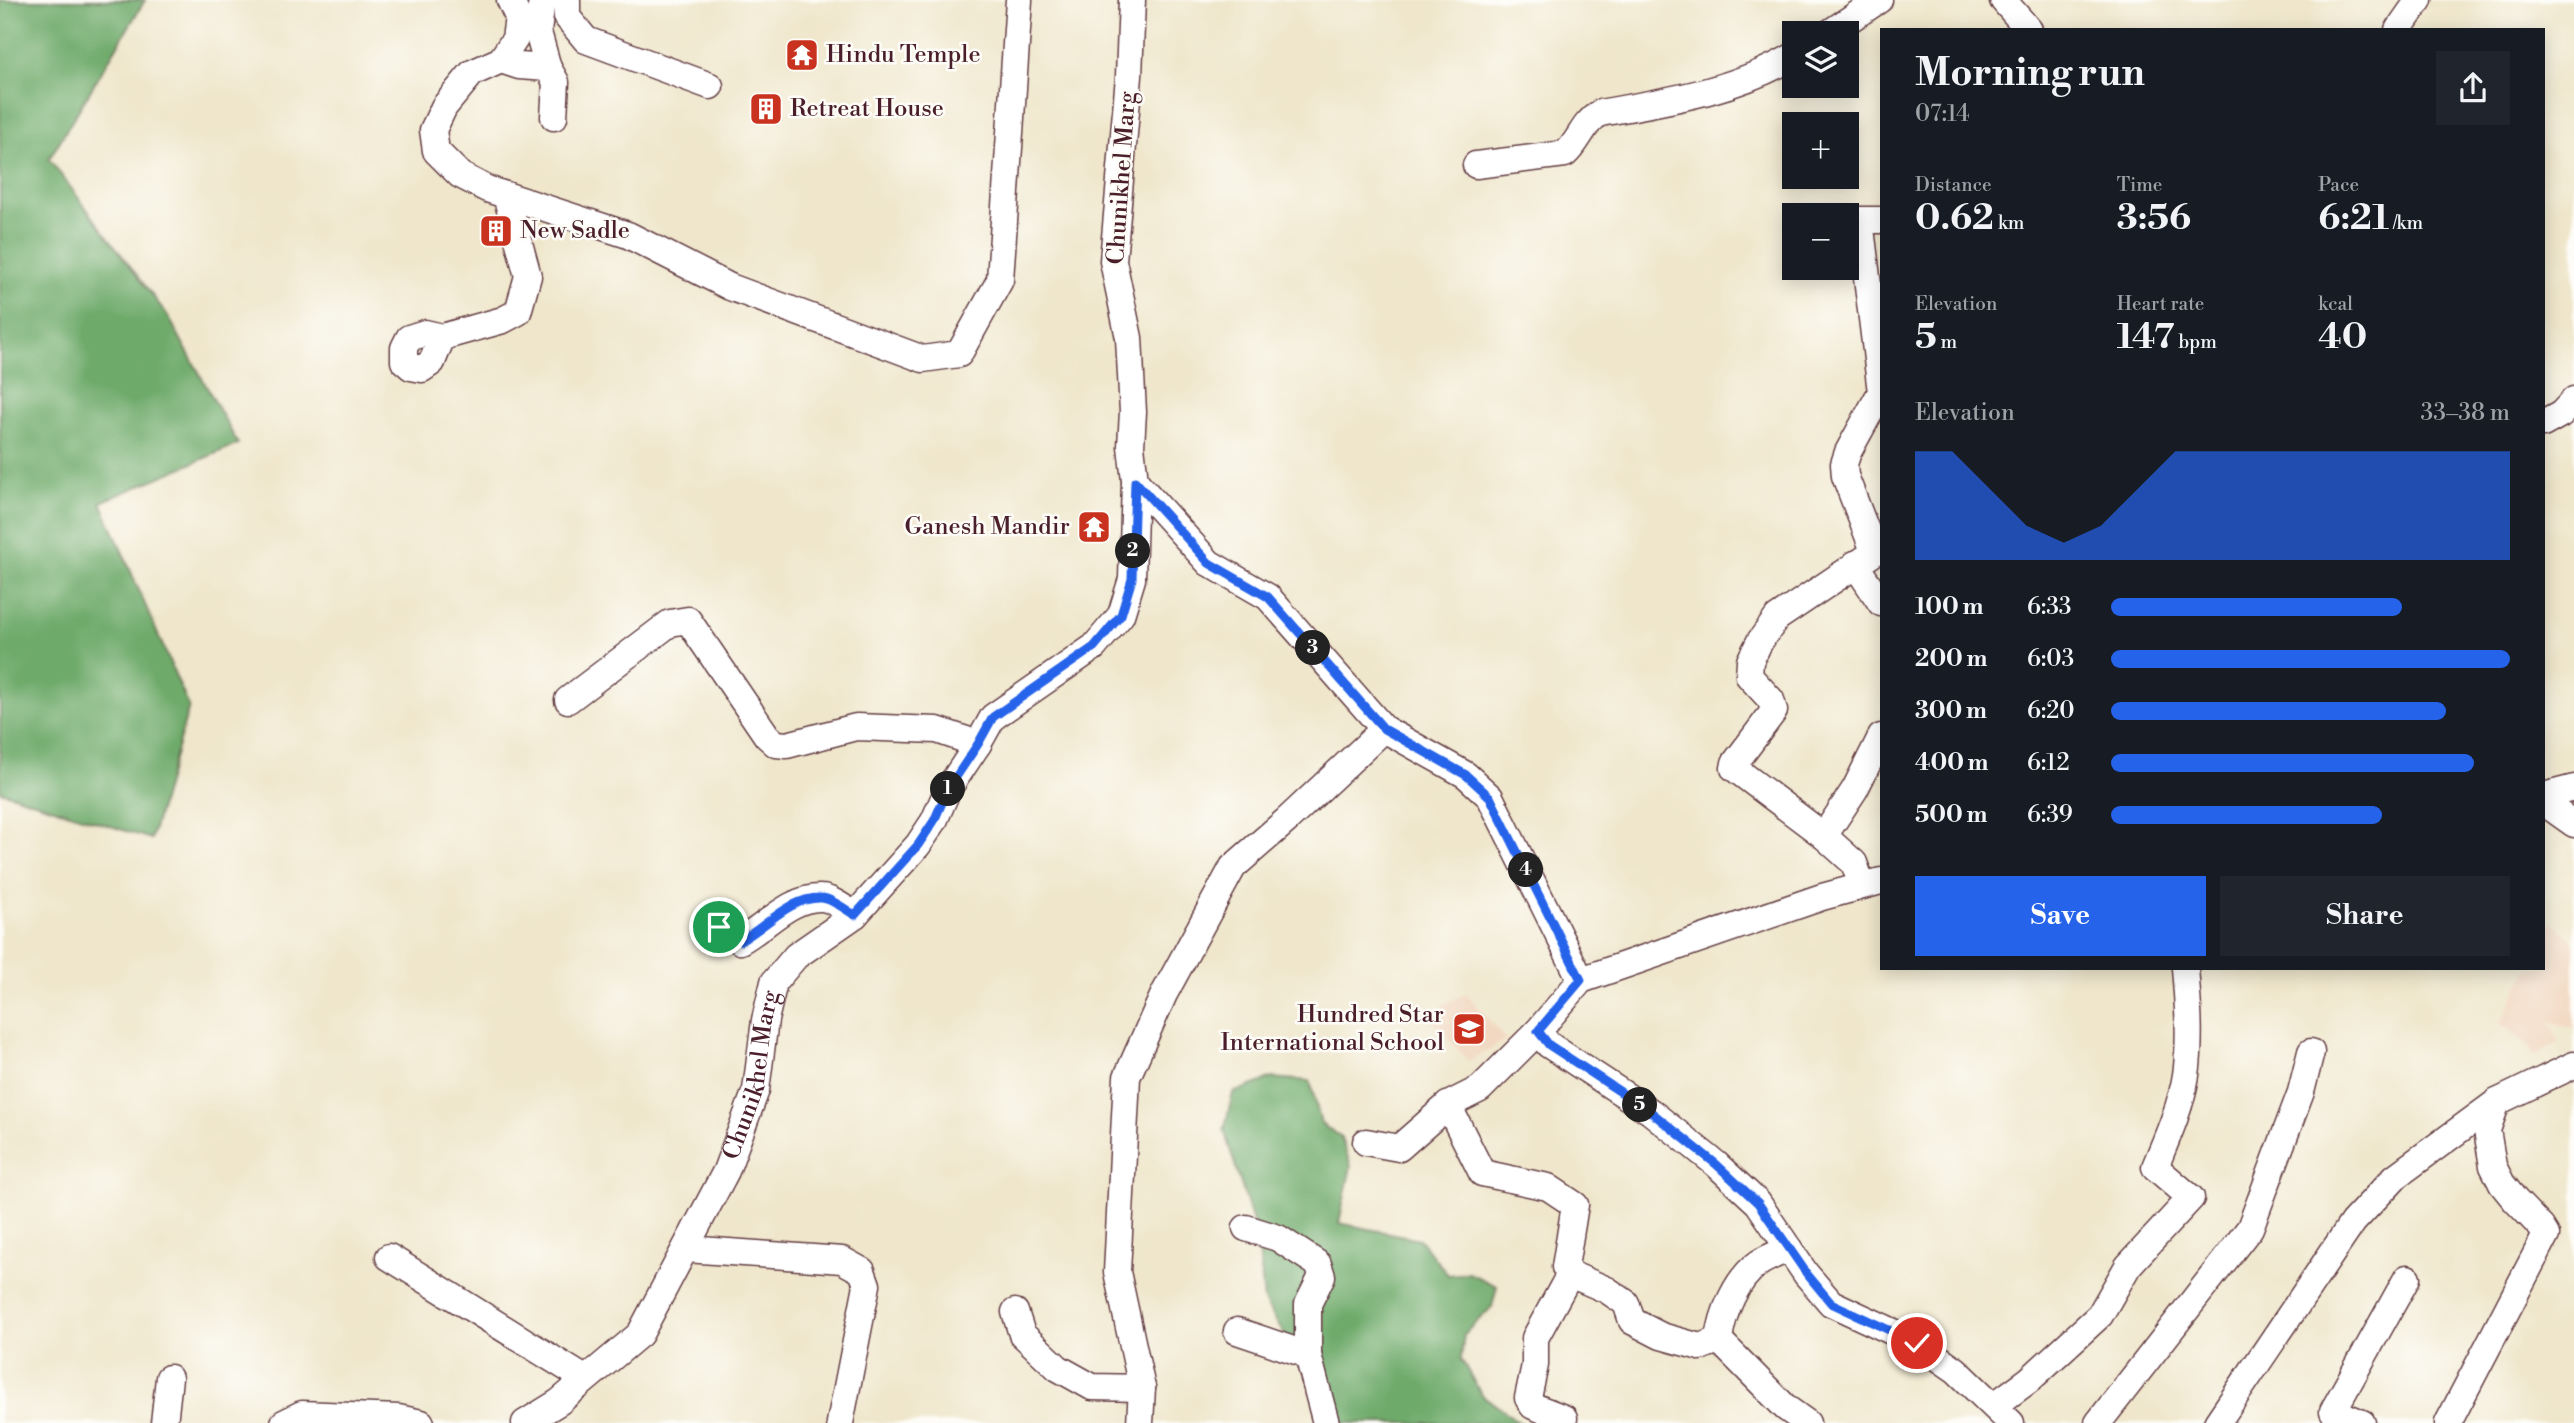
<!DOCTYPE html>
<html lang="en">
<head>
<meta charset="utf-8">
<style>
  body { margin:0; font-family:"Libre Bodoni",serif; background:#20242c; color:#f1f3f6; height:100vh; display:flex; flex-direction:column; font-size:26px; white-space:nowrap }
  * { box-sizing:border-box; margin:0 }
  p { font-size:23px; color:#9ea1a6 }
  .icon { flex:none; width:38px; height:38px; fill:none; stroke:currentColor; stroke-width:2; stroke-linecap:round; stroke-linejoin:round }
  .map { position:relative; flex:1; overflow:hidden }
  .sheet { position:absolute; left:1880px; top:28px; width:665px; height:942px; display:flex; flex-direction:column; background:#171b24; border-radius:0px; box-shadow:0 4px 18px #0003 }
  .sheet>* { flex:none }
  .controls { position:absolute; left:1782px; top:21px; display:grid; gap:14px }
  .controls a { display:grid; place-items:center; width:77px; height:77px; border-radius:0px; background:#171b24; box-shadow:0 4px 18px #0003; font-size:35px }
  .pin { position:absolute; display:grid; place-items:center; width:60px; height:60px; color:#fff; margin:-30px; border:4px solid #fff; border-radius:50%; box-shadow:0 2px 7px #0007 }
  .km { position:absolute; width:35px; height:35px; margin:-18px; border-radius:50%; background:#222; color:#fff; font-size:19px; line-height:35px; text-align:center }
  .round { display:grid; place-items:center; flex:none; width:74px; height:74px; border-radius:0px; background:#20242c }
  .head { display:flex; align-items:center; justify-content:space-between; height:119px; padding:0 35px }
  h1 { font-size:38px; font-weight:800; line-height:52px }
  .stats { display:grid; grid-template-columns:repeat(3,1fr); gap:10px; height:119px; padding:7px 35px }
  .stats div { display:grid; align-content:center }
  .stats b { font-size:35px; font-weight:800 }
  .stats small { font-size:19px; font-weight:400 }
  .stats p { font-size:19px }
  .chart { height:196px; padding:14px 35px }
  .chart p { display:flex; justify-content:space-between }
  .chart svg { width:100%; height:126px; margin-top:7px; fill:#2563eb; opacity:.7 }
  .primary-button { display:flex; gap:14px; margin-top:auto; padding:14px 35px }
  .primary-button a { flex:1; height:80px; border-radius:0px; background:#2563eb; color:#fff; font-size:28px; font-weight:800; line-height:80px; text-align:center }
  .primary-button a+a { background:#20242c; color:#f1f3f6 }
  ul { padding:0 35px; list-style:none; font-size:23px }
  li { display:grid; grid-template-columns:112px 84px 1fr; align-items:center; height:52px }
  li i { height:18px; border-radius:9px; background:#2563eb }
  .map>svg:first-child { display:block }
  .built { fill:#f1d5bd }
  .forest { fill:#6eaa6a; stroke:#5c644a; stroke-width:2 }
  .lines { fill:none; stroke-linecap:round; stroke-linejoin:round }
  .minor-casing { stroke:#633d43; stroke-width:29 }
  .minor { stroke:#fff; stroke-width:26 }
  .route-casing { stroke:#fff; stroke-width:14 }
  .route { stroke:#2563eb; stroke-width:9 }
  .labels { text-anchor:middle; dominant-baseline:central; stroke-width:5; stroke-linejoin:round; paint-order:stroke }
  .poi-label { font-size:24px; fill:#4a1f2b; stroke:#fdfcf7; text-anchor:start }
  .street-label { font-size:24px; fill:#4a1f2b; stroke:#fdfcf7 }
</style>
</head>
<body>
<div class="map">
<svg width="2574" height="1423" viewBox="0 0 2574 1423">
  <rect width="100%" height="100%" fill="#fdfcf7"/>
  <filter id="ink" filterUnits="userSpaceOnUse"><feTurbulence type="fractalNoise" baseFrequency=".0143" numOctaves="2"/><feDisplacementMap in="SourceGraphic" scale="14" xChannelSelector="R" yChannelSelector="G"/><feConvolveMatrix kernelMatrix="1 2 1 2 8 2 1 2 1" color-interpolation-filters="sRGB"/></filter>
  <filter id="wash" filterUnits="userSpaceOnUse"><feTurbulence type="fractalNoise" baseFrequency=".00686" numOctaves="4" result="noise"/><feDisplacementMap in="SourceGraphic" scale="28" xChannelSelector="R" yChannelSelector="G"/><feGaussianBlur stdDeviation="1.57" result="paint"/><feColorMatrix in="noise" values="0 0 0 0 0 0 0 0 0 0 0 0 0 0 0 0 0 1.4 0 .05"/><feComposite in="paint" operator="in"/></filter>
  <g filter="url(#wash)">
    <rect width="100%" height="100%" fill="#efe6cb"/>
    <g class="built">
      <polygon points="2552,921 2574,943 2574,1027 2560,1026 2548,1020 2559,1042 2535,1056 2528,1045 2501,1023 2529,968 2543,968 2543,939"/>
      <polygon points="1466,993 1506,1040 1469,1061 1430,1019 1444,1005"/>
    </g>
    <g class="forest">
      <polygon points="0,0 145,0 49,159 168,316 238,444 101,502 189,707 151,839 0,791"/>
      <polygon points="1272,1078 1310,1081 1321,1124 1340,1136 1351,1166 1339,1223 1419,1239 1448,1275 1469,1273 1497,1286 1492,1307 1464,1334 1461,1359 1481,1394 1520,1423 1324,1423 1310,1377 1264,1301 1258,1238 1224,1130 1233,1093"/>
    </g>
  </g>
  <g filter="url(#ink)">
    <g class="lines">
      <defs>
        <g id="minor">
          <polyline points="510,0 518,17 515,39 501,60 472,73 444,107 433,130 436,151 460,175 487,189 628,235 730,287 923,359 959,354 1000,280 1019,0"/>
          <polyline points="542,0 538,32 548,68 556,82 554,117"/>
          <polyline points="567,0 567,17 586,40 710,86"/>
          <polyline points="2003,0 2029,30"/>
          <polyline points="2398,30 2419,0"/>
          <polyline points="1829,33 1879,0"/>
          <polyline points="501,60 519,66 548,68"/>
          <path d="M1476 165 1565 154C1580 141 1582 124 1600 113 1666 101 1735 91 1794 56"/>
          <polygon points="425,333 442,337 432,362 422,369 411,367 404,361 404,348 409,338"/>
          <polyline points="442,337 503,320 518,312 528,276 506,195"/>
          <polyline points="2543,424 2561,414 2574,400"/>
          <polyline points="1135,481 1209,563 1268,597 1384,729 1466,775 1490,797 1581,980"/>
          <polyline points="1874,551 1845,476 1844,464 1848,452 1881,392 1860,220 1881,220"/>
          <polyline points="1855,564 1881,603"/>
          <polyline points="568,700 670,623 688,620 767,736 776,744 787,745 856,727 937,730 978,744"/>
          <polyline points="2543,796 2574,788"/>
          <polyline points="2543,802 2574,824"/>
          <polyline points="1824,836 1855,789 1881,737"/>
          <polyline points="1881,881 1822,897 1581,980 1538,1031 1549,1045 1651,1112 1716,1164 1758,1203 1806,1274 1831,1303 1917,1343 1956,1370 2011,1423"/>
          <polyline points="1862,885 1854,863 1824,836 1734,768 1735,763 1774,711 1771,700 1749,676 1750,661 1760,641 1777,618 1881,548"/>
          <path d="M716 923 740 941C766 927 790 897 821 898 831 898 846 910 855 915"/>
          <polyline points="1448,1105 1482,1173 1548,1187 1575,1205 1565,1267 1570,1274 1607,1290 1626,1303 1632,1321 1661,1336 1700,1347 1719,1340 1786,1408 1807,1423"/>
          <polyline points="1366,1142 1399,1148 1448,1105 1480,1089 1538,1031"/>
          <polyline points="1246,1228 1278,1238 1318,1264 1322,1276 1308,1304 1308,1355 1326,1423"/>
          <polyline points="686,1249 842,1260 862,1271 867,1285 840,1423"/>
          <polyline points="389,1257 585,1379"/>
          <polyline points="1015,1312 1022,1334 1058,1368 1092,1387 1142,1388"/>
          <polyline points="1237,1331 1308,1355"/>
          <path d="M1719 1340C1722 1314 1736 1279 1759 1263 1768 1257 1779 1253 1789 1249"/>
          <path d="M1995 1405 2029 1380 2100 1315 2128 1266 2191 1198 2155 1167C2167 1138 2181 1107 2186 1075 2191 1039 2188 1004 2185 968"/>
          <polyline points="1564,1418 1533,1406 1528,1398 1535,1365 1535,1338 1570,1274"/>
          <polyline points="164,1423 169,1378"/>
          <polyline points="284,1423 302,1414 398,1418 421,1423"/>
          <path id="s1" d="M525 1423 559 1402 640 1334 726 1171 756 1090 765 1020 774 982 796 956 855 915 918 845 934 821 948 789 978 744 993 717 1094 647 1121 615 1132 579 1135 481 1131 446 1133 412 1129 338 1113 261 1129 76 1132 0"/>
          <polyline points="1140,1423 1142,1388 1117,1272 1127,1077 1164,994 1233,867 1287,820 1384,729"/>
          <polyline points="2098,1423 2250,1228 2301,1092 2311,1052"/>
          <polyline points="2217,1423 2353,1222 2395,1177 2497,1102 2574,1065"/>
          <polyline points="2362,1423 2333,1411 2407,1278"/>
          <polyline points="2448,1423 2546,1235 2541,1227 2515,1200 2502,1184 2493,1166 2487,1130 2497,1102"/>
        </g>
      </defs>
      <use href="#minor" class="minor-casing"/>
      <use href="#minor" class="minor"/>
    </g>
  </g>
  <g class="lines" filter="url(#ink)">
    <defs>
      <path id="route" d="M719 927 740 941C766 927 790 897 821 898 831 898 846 910 855 915L918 845 934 821 948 789 978 744 993 717 1094 647 1121 615 1132 579 1135 481 1209 563 1268 597 1384 729 1466 775 1490 797 1581 980 1538 1031 1549 1045 1651 1112 1716 1164 1758 1203 1807 1274 1831 1303 1917 1343"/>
    </defs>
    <use href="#route" class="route-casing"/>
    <use href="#route" class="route"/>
  </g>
  <defs>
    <symbol id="temple-square" viewBox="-11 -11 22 22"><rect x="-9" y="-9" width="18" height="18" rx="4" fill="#c8321e" stroke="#fdfcf7"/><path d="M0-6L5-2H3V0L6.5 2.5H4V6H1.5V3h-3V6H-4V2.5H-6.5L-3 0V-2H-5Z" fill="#fff"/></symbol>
    <symbol id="building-square" viewBox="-11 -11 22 22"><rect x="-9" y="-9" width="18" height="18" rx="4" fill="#c8321e" stroke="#fdfcf7"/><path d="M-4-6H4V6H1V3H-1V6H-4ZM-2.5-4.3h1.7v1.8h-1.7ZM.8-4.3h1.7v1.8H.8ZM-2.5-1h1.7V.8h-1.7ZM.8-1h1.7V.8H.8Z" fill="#fff"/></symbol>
    <symbol id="school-square" viewBox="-11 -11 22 22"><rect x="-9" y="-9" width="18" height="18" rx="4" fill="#c8321e" stroke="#fdfcf7"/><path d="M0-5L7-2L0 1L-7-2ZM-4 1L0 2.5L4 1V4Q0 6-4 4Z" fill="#fff"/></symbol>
  </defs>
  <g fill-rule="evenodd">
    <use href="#temple-square" x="783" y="36" width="38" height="38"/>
    <use href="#building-square" x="747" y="90" width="38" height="38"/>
    <use href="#building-square" x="477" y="212" width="38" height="38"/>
    <use href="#temple-square" x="1075" y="508" width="38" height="38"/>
    <use href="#school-square" x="1450" y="1010" width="38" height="38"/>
  </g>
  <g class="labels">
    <g class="poi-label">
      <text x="826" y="55">Hindu Temple</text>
      <text x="790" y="109">Retreat House</text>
      <text x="520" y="231">New Sadle</text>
      <text x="1070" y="527" text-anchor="end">Ganesh Mandir</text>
      <text x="1444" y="1015" text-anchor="end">Hundred Star<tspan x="1444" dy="28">International School</tspan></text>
    </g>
    <g class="street-label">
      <text transform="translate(1122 178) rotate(-86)">Chunikhel Marg</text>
      <text stroke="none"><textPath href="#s1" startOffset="430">Chunikhel Marg</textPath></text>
    </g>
  </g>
</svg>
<div class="controls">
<a><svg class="icon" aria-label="layers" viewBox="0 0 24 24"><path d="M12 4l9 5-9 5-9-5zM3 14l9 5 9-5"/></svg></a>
<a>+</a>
<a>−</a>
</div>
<div class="pin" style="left:719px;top:927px;background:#1e9e55"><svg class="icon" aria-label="arrive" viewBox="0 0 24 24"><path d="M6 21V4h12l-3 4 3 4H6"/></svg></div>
<div class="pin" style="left:1917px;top:1343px;background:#d93025"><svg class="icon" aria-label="check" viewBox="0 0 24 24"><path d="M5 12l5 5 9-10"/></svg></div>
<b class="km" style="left:948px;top:789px">1</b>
<b class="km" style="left:1133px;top:551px">2</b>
<b class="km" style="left:1313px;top:648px">3</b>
<b class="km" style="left:1526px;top:870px">4</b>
<b class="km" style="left:1640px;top:1105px">5</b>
<section class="sheet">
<div class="head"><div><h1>Morning run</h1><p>07:14</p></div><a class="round"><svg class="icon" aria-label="share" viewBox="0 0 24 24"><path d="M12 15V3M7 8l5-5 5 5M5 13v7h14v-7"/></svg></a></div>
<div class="stats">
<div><p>Distance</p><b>0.62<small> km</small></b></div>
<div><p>Time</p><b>3:56</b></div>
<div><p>Pace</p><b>6:21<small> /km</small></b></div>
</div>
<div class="stats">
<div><p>Elevation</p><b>5<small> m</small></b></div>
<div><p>Heart rate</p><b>147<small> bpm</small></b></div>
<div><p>kcal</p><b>40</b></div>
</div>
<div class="chart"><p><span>Elevation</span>33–38 m</p>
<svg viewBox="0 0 160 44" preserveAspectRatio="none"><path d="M0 44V6L10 6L20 19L30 32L40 38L50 32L60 19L70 6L80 6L90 6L100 6L110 6L120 6L130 6L140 6L150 6L160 6V44z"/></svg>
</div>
<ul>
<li><b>100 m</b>6:33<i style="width:73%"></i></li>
<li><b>200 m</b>6:03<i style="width:100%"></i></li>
<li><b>300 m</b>6:20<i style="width:84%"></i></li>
<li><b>400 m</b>6:12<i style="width:91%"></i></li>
<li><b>500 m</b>6:39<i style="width:68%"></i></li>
</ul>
<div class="primary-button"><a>Save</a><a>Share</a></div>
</section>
</div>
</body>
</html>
